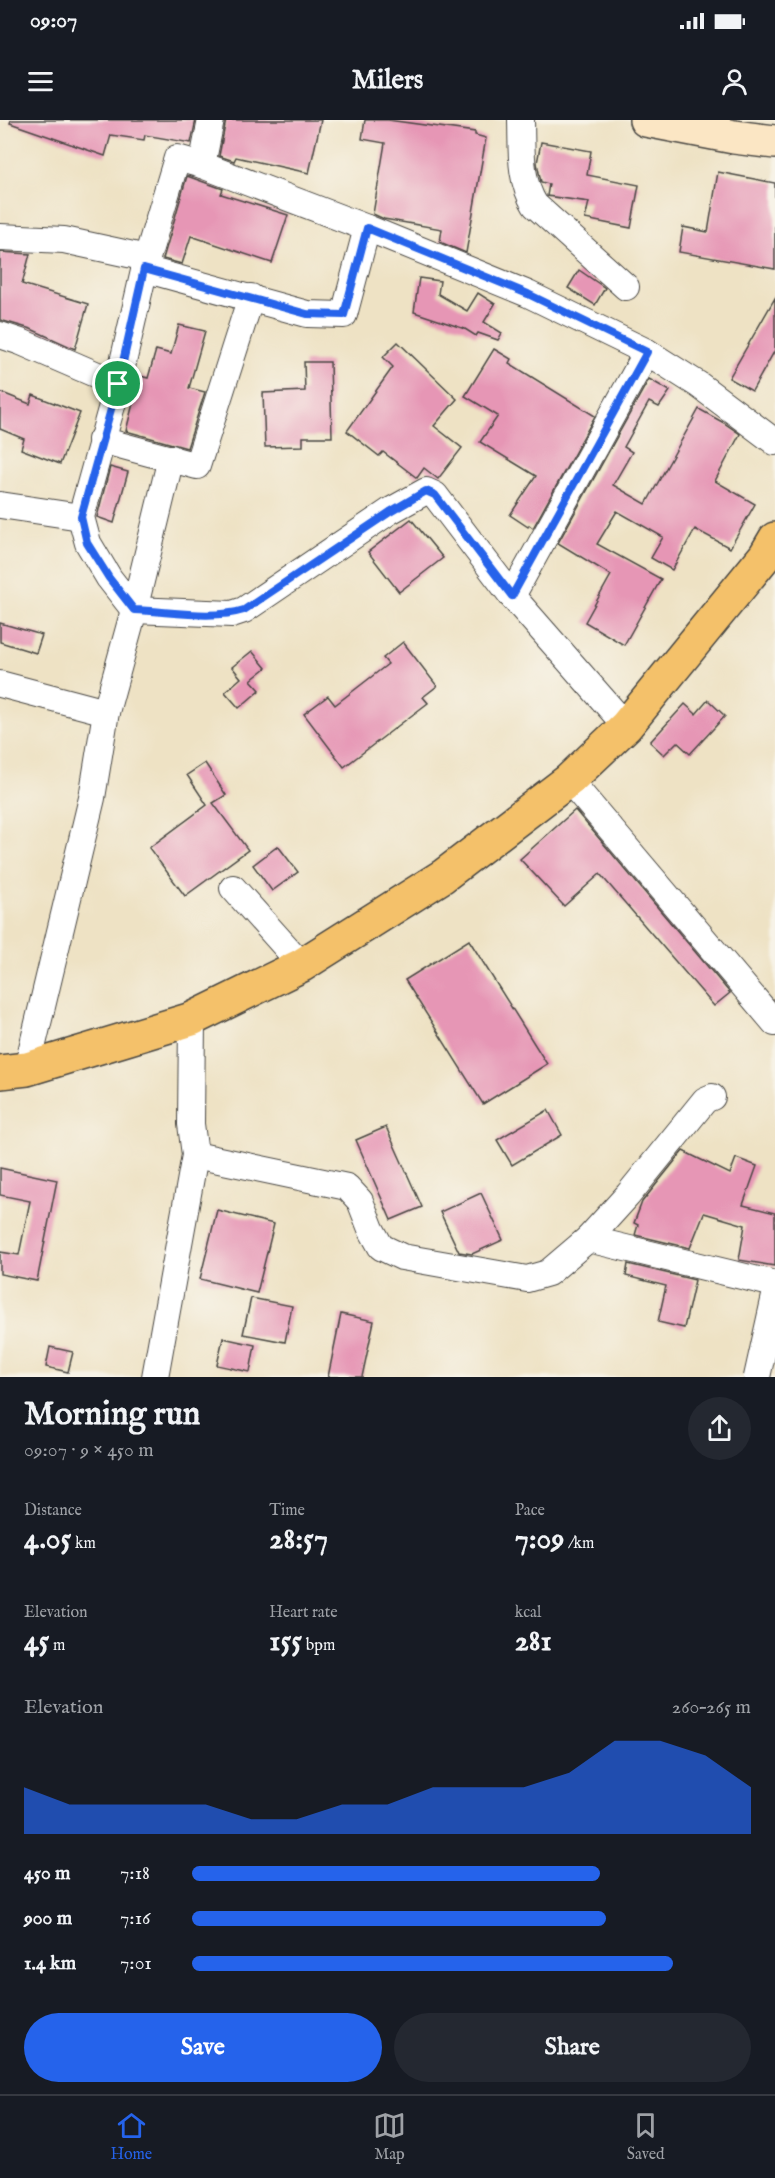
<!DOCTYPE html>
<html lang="en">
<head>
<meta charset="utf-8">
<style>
  body { margin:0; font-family:"IM FELL English",serif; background:#242831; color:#f1f3f6; height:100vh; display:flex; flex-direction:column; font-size:22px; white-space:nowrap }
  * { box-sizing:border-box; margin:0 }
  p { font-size:20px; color:#9ea1a6 }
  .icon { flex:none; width:33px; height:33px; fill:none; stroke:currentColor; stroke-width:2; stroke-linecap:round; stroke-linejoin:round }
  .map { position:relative; height:1257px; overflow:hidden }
  .details { display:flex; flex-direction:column; background:#171b24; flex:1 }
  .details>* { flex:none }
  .pin { position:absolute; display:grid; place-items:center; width:51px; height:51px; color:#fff; margin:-26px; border:3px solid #fff; border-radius:50%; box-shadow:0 2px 6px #0007 }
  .round { display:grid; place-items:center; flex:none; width:63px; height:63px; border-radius:32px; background:#242831 }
  .head { display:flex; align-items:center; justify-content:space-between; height:102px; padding:0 24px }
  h1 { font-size:33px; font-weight:700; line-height:45px }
  .metrics { display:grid; grid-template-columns:repeat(3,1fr); gap:9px; height:102px; padding:6px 24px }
  .metrics div { display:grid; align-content:center }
  .metrics b { font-size:30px; font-weight:700 }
  .metrics small { font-size:16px; font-weight:400 }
  .metrics p { font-size:16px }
  .chart { height:168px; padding:12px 24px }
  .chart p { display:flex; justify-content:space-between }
  .chart svg { width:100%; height:108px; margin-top:6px; fill:#2563eb; opacity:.7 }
  .button { display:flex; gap:12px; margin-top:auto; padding:12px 24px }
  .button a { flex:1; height:69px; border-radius:36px; background:#2563eb; color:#fff; font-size:24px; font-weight:700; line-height:69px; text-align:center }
  .button a+a { background:#242831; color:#f1f3f6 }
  ul { padding:0 24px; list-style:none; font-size:20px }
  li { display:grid; grid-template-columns:96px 72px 1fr; align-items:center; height:45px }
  li i { height:15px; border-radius:8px; background:#2563eb }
  .status { display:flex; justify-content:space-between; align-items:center; height:42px; padding:0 30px; background:#171b24; direction:ltr }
  .status svg { height:16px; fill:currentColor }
  header { display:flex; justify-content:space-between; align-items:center; height:78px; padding:0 24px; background:#171b24; font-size:27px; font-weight:700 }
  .tab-bar { display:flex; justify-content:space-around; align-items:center; height:84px; border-top:2px solid #363941; background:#171b24; font-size:16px; color:#9ea1a6 }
  .tab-bar a { display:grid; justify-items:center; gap:3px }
  .tab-bar .selected { color:#2563eb }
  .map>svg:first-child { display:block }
  .building { fill:#e696b5 }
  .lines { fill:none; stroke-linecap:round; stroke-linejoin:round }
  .street-casing { stroke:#484642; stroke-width:28 }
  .secondary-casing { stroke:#484642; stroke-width:36 }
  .primary-casing { stroke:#484642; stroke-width:36 }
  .street { stroke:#fff; stroke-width:26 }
  .secondary { stroke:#fbe6c4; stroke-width:33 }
  .primary { stroke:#f4c16b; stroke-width:33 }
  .route-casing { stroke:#fff; stroke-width:12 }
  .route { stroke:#2563eb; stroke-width:8 }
</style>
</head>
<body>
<div class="status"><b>09:07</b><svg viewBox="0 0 49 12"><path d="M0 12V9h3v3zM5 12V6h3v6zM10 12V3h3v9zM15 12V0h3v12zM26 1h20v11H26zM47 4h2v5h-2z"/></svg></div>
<header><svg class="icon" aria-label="menu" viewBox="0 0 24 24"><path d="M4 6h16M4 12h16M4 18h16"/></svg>Milers<svg class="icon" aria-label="person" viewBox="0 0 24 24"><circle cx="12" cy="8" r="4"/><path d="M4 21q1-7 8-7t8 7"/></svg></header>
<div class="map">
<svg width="775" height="1257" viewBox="0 0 775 1257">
  <rect width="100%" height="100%" fill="#f7f3e8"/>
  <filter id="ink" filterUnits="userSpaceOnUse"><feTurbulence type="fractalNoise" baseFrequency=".0167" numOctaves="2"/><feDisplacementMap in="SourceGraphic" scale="12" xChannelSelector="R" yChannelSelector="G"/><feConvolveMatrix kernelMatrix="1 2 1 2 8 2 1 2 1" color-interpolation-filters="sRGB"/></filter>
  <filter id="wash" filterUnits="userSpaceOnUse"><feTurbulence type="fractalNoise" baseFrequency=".008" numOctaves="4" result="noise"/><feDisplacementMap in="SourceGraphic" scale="24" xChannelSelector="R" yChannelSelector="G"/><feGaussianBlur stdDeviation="1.35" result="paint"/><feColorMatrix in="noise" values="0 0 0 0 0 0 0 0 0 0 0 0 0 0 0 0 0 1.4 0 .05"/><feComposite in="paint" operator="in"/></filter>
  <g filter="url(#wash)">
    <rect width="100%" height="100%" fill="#eee2c4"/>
    <g id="blocks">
      <g class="building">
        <polygon points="11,0 196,0 191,23 145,15 144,20 111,15 105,36 10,3"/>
        <polygon points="226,0 321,0 309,53 236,37 234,41 219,36"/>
        <polygon points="365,0 388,0 475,12 475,15 486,18 466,133 440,122 442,109 384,99 373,94 385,23 362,19"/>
        <polygon points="541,22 591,31 587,55 639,65 631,108 585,99 589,82 547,76 549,64 541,62 537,43"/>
        <polygon points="718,52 775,63 775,149 679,132 683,107 708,112"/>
        <polygon points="187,56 223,69 221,74 288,95 272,143 191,116 182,144 163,139"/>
        <polygon points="0,132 30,134 22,164 88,184 75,229 31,209 0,200"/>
        <polygon points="579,150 605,168 595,185 568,168"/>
        <polygon points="419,158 440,161 438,174 467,191 478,173 495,184 484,202 502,213 498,220 478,213 476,216 465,209 414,192"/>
        <polygon points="775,178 775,230 752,271 729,258"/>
        <polygon points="179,205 205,211 189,268 205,272 187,328 126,311 140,256 148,258 156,230 171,234"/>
        <polygon points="398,222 457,279 434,306 462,328 438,359 424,348 417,358 383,332 379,336 347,311 393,247 383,237"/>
        <polygon points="494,229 511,239 509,243 595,296 533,408 529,405 528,407 510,395 536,356 480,322 498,296 465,276"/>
        <polygon points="304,242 330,242 332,317 303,317 303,326 265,327 263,273 305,271"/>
        <polygon points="649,259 670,271 659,287 649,282 624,327 632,332 613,365 646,384 699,289 724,303 740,314 715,361 755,384 730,428 695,409 672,450 651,438 663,417 617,391 597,424 661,459 624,525 585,502 611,455 558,423"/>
        <polygon points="0,272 30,284 33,275 80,293 60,344 21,329 24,319 0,309"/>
        <polygon points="110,347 128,352 114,403 97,397"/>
        <polygon points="411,399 443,438 399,472 368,432"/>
        <polygon points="0,503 42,515 36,533 0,522"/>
        <polygon points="403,522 437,566 423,577 428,583 344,647 304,594 328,576 335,585 388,544 383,538"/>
        <polygon points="252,531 266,548 251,560 260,570 239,588 225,572 241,558 232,547"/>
        <polygon points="708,580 725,596 690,634 677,622 664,635 650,622 685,584 696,594"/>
        <polygon points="205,643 226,675 213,683 248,730 185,776 149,728 207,685 187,655"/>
        <polygon points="575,690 730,873 714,886 600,754 564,786 520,739"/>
        <polygon points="278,726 298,752 272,771 253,745"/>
        <polygon points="469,820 547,944 483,984 405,860"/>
        <polygon points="548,990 562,1015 512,1045 497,1020"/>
        <polygon points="386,1007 422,1087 391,1100 356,1020"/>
        <polygon points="683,1031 730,1054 736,1038 757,1046 743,1085 775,1093 775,1146 739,1140 745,1105 704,1093 690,1128 635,1115 638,1105 634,1103 642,1082"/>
        <polygon points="0,1048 57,1060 37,1161 0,1154 0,1132 19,1135 30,1081 0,1075"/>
        <polygon points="481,1073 503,1120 472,1134 459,1132 440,1092"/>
        <polygon points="217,1090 274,1104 257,1173 200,1159"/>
        <polygon points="628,1144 695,1160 684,1208 658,1202 666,1166 626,1156"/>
        <polygon points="251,1178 292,1186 285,1222 243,1214"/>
        <polygon points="341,1194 374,1201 362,1257 328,1257"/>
        <polygon points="223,1218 255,1225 250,1252 217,1245"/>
        <polygon points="50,1227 73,1232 68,1252 46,1247"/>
      </g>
    </g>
  </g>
  <g filter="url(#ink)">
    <use href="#blocks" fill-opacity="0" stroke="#484642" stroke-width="1.5"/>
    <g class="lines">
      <defs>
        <g id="street">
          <polyline points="211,0 202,45 177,38 147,138 118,264 81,397 88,423 109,458 134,490 232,494 244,490 390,391 426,371 435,375 512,476 626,606"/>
          <path d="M521 0C522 30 519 59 535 85L626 167"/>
          <polyline points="202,45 367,108 528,174 647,232 699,265 775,322"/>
          <polyline points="0,117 64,120 147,138"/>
          <polyline points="144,149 307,194 344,195 367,108"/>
          <polyline points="0,215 21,222 118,264"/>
          <polyline points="101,320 197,346 251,177"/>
          <polyline points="0,385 81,397"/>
          <polyline points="512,476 647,232"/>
          <polyline points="0,564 106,592"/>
          <polyline points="569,660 775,903"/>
          <polyline points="233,768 302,845"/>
          <polyline points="27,949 92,678 106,592 134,490 171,338"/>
          <polyline points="195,1035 347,1067 360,1081 371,1109 381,1127 402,1137 527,1159 548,1153 588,1119 628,1075 705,980 712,977"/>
          <polyline points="588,1119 775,1164"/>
          <polyline points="155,1257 195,1035 191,1004 192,899"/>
          <polyline points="757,1257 775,1176"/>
        </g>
        <polyline id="secondary" points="646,0 734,17 775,22"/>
        <polyline id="primary" points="0,952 27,949 192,899 302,845 443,756 569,660 626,606 765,436 775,419"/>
      </defs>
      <use href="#street" class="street-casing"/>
      <use href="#secondary" class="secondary-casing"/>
      <use href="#primary" class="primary-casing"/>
      <use href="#street" class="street"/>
      <use href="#secondary" class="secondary"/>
      <use href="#primary" class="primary"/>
    </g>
  </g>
  <g class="lines" filter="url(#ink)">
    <defs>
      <path id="route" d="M367 108 528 174 647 232 512 476 435 375 426 371 390 392 244 490C212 500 168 491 134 490L109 458 87 423 81 397 118 264 144 149 307 194 344 195Z"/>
    </defs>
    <use href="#route" class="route-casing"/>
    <use href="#route" class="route"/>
  </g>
</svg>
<div class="pin" style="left:118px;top:264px;background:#1e9e55"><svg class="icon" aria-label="arrive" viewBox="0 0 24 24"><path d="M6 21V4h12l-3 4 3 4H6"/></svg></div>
</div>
<section class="details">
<div class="head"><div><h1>Morning run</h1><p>09:07 · 9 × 450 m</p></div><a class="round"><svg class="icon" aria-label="share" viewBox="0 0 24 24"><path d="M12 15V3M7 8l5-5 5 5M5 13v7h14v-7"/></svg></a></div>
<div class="metrics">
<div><p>Distance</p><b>4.05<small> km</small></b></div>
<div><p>Time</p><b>28:57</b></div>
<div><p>Pace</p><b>7:09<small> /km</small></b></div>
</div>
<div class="metrics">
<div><p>Elevation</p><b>45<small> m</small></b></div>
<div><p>Heart rate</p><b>155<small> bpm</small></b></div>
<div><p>kcal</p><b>281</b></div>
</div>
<div class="chart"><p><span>Elevation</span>260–265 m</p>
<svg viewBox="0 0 160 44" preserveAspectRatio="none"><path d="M0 44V25L10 32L20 32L30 32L40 32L50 38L60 38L70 32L80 32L90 25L100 25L110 25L120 19L130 6L140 6L150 12L160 25V44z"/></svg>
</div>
<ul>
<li><b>450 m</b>7:18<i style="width:73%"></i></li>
<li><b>900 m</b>7:16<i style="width:74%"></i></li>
<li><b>1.4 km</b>7:01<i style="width:86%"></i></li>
</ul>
<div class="button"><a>Save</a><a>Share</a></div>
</section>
<nav class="tab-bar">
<a class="selected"><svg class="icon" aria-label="home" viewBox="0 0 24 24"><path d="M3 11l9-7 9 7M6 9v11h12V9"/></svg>Home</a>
<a><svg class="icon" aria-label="map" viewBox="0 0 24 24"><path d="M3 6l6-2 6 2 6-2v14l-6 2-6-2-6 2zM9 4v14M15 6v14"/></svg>Map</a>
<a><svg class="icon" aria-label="saved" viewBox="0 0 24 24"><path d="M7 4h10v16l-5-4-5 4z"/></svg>Saved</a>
</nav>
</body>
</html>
